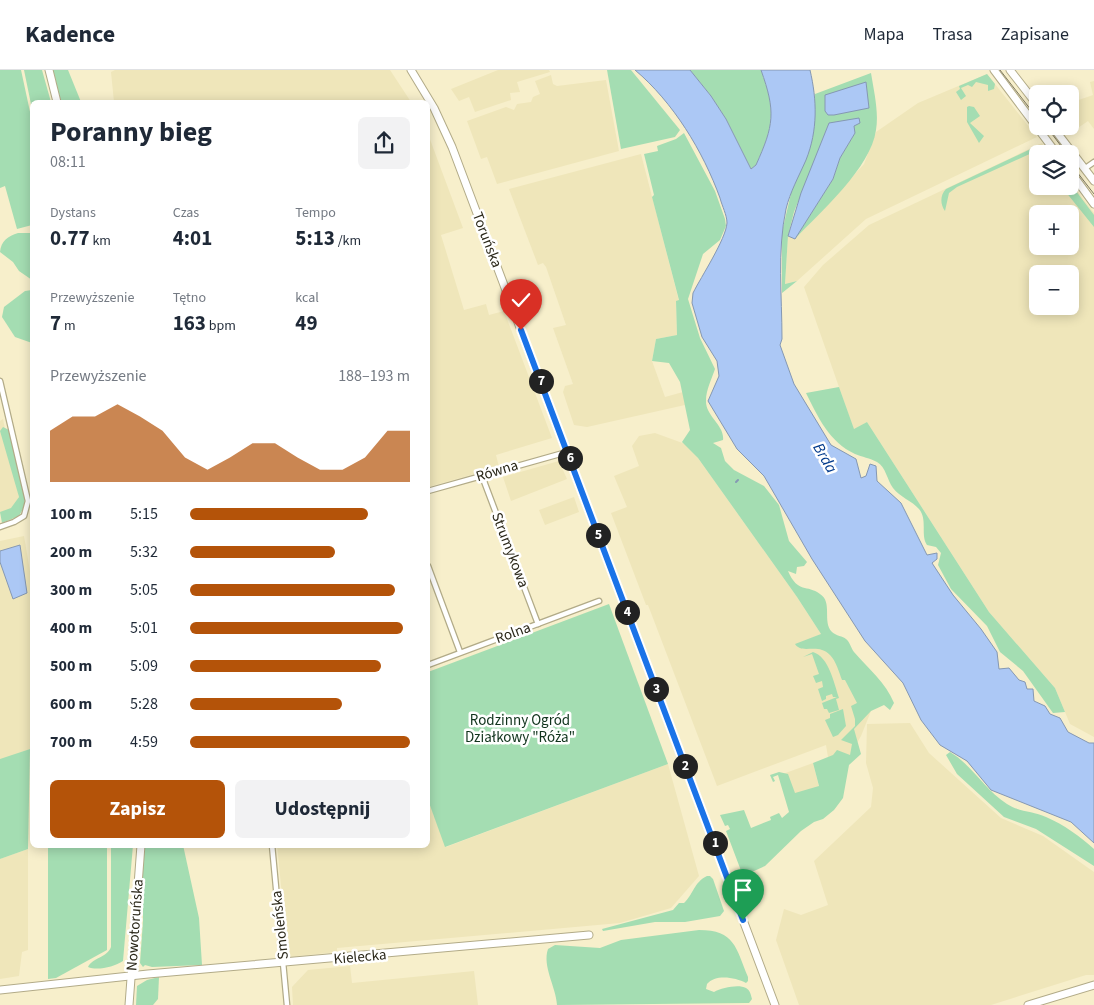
<!DOCTYPE html>
<html lang="pl">
<head>
<meta charset="utf-8">
<style>
  body { margin:0; font-family:"Source Sans 3",sans-serif; background:#f2f2f3; color:#1f2937; height:100vh; display:flex; flex-direction:column; font-size:19px; white-space:nowrap }
  * { box-sizing:border-box; margin:0 }
  p { font-size:16px; color:#747a83 }
  .icon { flex:none; width:28px; height:28px; fill:none; stroke:currentColor; stroke-width:2; stroke-linecap:round; stroke-linejoin:round }
  .map { position:relative; flex:1; overflow:hidden }
  .sheet { position:absolute; left:30px; top:30px; width:400px; height:748px; display:flex; flex-direction:column; background:#fff; border-radius:8px; box-shadow:0 2px 12px #0003 }
  .sheet>* { flex:none }
  .buttons { position:absolute; left:1029px; top:15px; display:grid; gap:10px }
  .buttons a { display:grid; place-items:center; width:50px; height:50px; border-radius:8px; background:#fff; box-shadow:0 2px 12px #0003; font-size:25px }
  .pin { position:absolute; display:grid; place-items:center; width:42px; height:42px; color:#fff; margin:-51px -21px; border-radius:50% 50% 50% 0; rotate:-45deg; box-shadow:0 0 5px #0007 }
  .pin .icon { rotate:45deg }
  .km { position:absolute; width:25px; height:25px; margin:-12px; border-radius:50%; background:#222; color:#fff; font-size:14px; line-height:25px; text-align:center }
  .round { display:grid; place-items:center; flex:none; width:52px; height:52px; border-radius:8px; background:#f2f2f3 }
  .summary { display:flex; align-items:center; justify-content:space-between; height:85px; padding:0 20px }
  h1 { font-size:28px; font-weight:700; line-height:38px }
  .stats { display:grid; grid-template-columns:repeat(3,1fr); gap:8px; height:85px; padding:5px 20px }
  .stats div { display:grid; align-content:center }
  .stats b { font-size:21px; font-weight:700 }
  .stats small { font-size:14px; font-weight:400 }
  .stats p { font-size:14px }
  .chart { height:140px; padding:10px 20px }
  .chart p { display:flex; justify-content:space-between }
  .chart svg { width:100%; height:90px; margin-top:5px; fill:#b45309; opacity:.7 }
  .button { display:flex; gap:10px; margin-top:auto; padding:10px 20px }
  .button a { flex:1; height:58px; border-radius:8px; background:#b45309; color:#fff; font-size:20px; font-weight:700; line-height:58px; text-align:center }
  .button a+a { background:#f2f2f3; color:#1f2937 }
  ul { padding:0 20px; list-style:none; font-size:16px }
  li { display:grid; grid-template-columns:80px 60px 1fr; align-items:center; height:38px }
  li i { height:12px; border-radius:6px; background:#b45309 }
  header { display:flex; align-items:center; gap:30px; box-sizing:border-box; height:70px; padding:0 25px; background:#fff; border-bottom:1px solid #e0e1e3 }
  header strong { font-size:24px }
  nav { display:flex; gap:28px; margin-inline-start:auto; font-size:18px }
  .map>svg:first-child { display:block }
  .built { fill:#efe6ba; fill-rule:evenodd }
  .green { fill:#a4ddb2 }
  .water { fill:#acc8f5; stroke:#8598b3 }
  .lines { fill:none; stroke-linecap:round; stroke-linejoin:round }
  .stream { stroke:#8598b3; stroke-width:2 }
  .street-casing { stroke:#b2ab88; stroke-width:7 }
  .secondary-casing { stroke:#b2ab88; stroke-width:9 }
  .street { stroke:#fff; stroke-width:4.5 }
  .secondary { stroke:#fff; stroke-width:7 }
  .tram { stroke:#7d7861; stroke-width:1 }
  .route-casing { stroke:#fff; stroke-width:10 }
  .route { stroke:#1a73e8; stroke-width:6 }
  .labels { text-anchor:middle; dominant-baseline:central; stroke-width:5; stroke-linejoin:round; paint-order:stroke }
  .street-label { font-size:15px; fill:#2b281a; stroke:#fff }
  .park-label { font-size:15px; fill:#10331c; stroke:#fff }
  .water-label { font-size:16px; font-style:italic; fill:#00398b; stroke:#fff }
</style>
</head>
<body>
<header>
<strong>Kadence</strong>
<nav><a>Mapa</a><a>Trasa</a><a>Zapisane</a></nav>
</header>
<div class="map">
<svg width="1094" height="935" viewBox="0 0 1094 935">
  <rect width="100%" height="100%" fill="#f7efcb"/>
  <g class="built">
    <polygon points="115,0 390,0 411,32 114,32 111,2"/>
    <polygon points="498,0 549,0 550,2 517,12 520,22 510,23 511,30 475,42 469,27 459,31 451,19"/>
    <polygon points="987,4 1037,67 866,149 797,211 785,214 788,166 795,169 864,94 876,62 918,33"/>
    <polygon points="551,5 553,14 557,16 606,10 619,81 497,114 487,87 481,89 467,51 506,37 514,40 517,34 531,32 533,27 540,24 535,11"/>
    <polygon points="1094,11 1094,59 1088,51 1069,64 1063,56 1070,56 1070,33 1093,25 1090,12"/>
    <polygon points="428,64 463,158 441,165 464,240 486,234 489,245 504,241 552,368 496,385 499,397 428,417"/>
    <path d="M1042 73 1049 84H1038V116H1070V111L1094 143V667L1070 654 1055 618 989 542 867 352 854 360 804 217 823 195 869 155ZM1038 144H1070V176H1038ZM1038 204H1070V236H1038Z"/>
    <polygon points="641,84 679,231 676,231 677,265 656,269 652,291 665,327 683,322 685,335 587,357 574,355 563,322 565,316 573,314 553,258 566,255 546,197 543,193 538,195 509,119"/>
    <polygon points="3,349 19,427 12,440 0,444 0,351"/>
    <polygon points="655,363 688,375 698,388 797,527 871,641 861,666 857,673 853,675 850,686 828,687 826,675 717,716 648,535 646,535 611,443 627,437 614,406 639,396 632,376 639,366"/>
    <polygon points="559,391 567,409 511,431 503,407"/>
    <polygon points="574,427 579,442 545,455 539,440"/>
    <polygon points="24,466 32,513 30,679 0,690 0,471"/>
    <polygon points="910,653 929,683 1001,748 1043,766 1094,802 1094,905 1086,905 991,935 799,935 776,870 784,839 801,845 828,835 814,791 871,737 873,718 866,693 867,654"/>
    <polygon points="813,693 819,717 790,735 780,705"/>
    <polygon points="668,694 699,806 671,838 620,853 337,878 337,882 288,887 277,775 428,775 428,730 446,777"/>
    <polygon points="28,779 28,880 22,882 19,906 0,909 0,789"/>
    <polygon points="350,896 352,913 474,901 478,935 293,935 292,917 308,900"/>
  </g>
  <g class="green">
    <polygon points="0,0 21,0 32,51 32,155 17,159 5,116 0,118"/>
    <polygon points="24,0 42,0 51,32 32,32 32,39"/>
    <polygon points="53,0 68,0 81,32 61,32"/>
    <polygon points="607,0 631,0 680,60 675,67 621,79"/>
    <path d="M690 0H761C776 42 774 55 756 95L751 99 726 49 711 26Z"/>
    <path d="M871 3C874 22 879 42 876 60 871 98 820 142 795 169L833 109 840 88 855 63 829 53 794 142 788 166 785 214 797 211 782 223V162L792 119 811 73 815 24Z"/>
    <polygon points="987,4 995,14 994,19 988,21 988,15 976,12 972,17 968,15 961,18 966,26 961,30 956,22 960,19 959,16"/>
    <polygon points="969,36 974,37 980,46 970,53 984,66 979,73 967,52 967,37"/>
    <path d="M684 63 715 121 725 149 726 156 720 170 703 184 688 229 700 268 715 299C712 308 706 320 706 330 705 346 725 355 723 370L713 373 721 378 725 391 734 400 764 416 779 435 789 471 807 492 804 496 797 497 796 504 788 501C798 524 807 514 820 524 833 532 822 552 832 562 836 566 843 566 846 569 850 572 851 578 854 582 868 598 886 613 894 633L890 640 884 635 871 641 854 659 861 684 849 695 843 728 834 740 823 749 814 752 801 761 765 796 743 806 726 761 730 759 728 755 725 756 720 745 744 740 751 758 771 750 770 747 779 743 782 748 789 742 778 705 773 707 775 711 773 712 770 705 779 702 788 704 795 723 819 716 813 693 833 685 837 680 850 685 852 674 841 670 855 656V649L851 636 857 633 845 610H842C839 602 836 591 830 585 818 572 802 585 795 574L821 564 797 527 698 388 682 372 690 360 680 312 669 293 652 291 656 269 677 265 676 231 679 230 652 127 654 125 644 84 658 81 657 76 676 69Z"/>
    <path d="M1039 75 1048 84H1038L1037 86 1034 82 957 117 949 123 945 141C940 134 940 125 946 119Z"/>
    <polygon points="1070,113 1094,145 1094,157 1061,116 1070,116"/>
    <path d="M18 163H32V210L19 201 13 192 0 182C1 171 8 166 18 163Z"/>
    <polygon points="32,220 32,273 15,267 2,247 4,237 25,221"/>
    <path d="M839 317 854 359 867 352 989 542 1055 618 1065 642 1053 643 1023 601 1000 582 987 556 951 519 938 495 941 483 936 477 927 475C920 465 928 450 919 439 912 431 900 427 893 418 887 410 886 397 877 392 870 388 862 387 855 384 829 372 818 347 806 323Z"/>
    <polygon points="3,357 9,360 25,428 24,437 19,446 2,453 0,442 11,438 19,427 0,361"/>
    <polygon points="609,534 668,694 445,777 428,730 428,602"/>
    <path d="M813 582C829 587 834 613 839 628L836 629 839 640 829 643 827 639H824L822 633 837 627H833L832 624 826 626V629L822 631 818 619 823 617 822 611 816 613 813 606 819 604 812 584 803 587Z"/>
    <polygon points="843,639 846,656 838,665 833,667 825,650 830,648 830,644"/>
    <polygon points="30,679 28,779 0,789 0,689"/>
    <path d="M950 682C972 695 985 720 1007 734 1019 742 1033 741 1046 747 1063 754 1081 767 1094 779V796L1036 759 1004 747 957 704 946 685Z"/>
    <polygon points="48,775 107,775 107,880 56,908 48,909"/>
    <path d="M111 775H133L123 891C114 897 97 901 88 897 93 887 107 888 111 877Z"/>
    <polygon points="143,775 183,775 199,848 202,895 152,897 145,895 143,897 140,893 143,851"/>
    <path d="M707 806H710L713 809 724 841 720 846 685 852H655L603 861 602 859 673 840 679 833H684C693 825 694 812 707 806Z"/>
    <path d="M699 860C735 860 736 878 748 907V911L746 913C735 907 715 904 707 914L706 919 714 922C722 918 738 914 746 918 750 920 751 925 752 929L749 933 557 935C556 917 542 896 548 879L555 875 600 878 621 870Z"/>
    <polygon points="159,907 158,929 153,935 136,935 137,916 147,910"/>
  </g>
  <g class="water">
    <path d="M635 0H690L711 26 726 49 751 99 756 95C774 55 776 42 761 0H810C817 30 818 60 806 90 799 106 790 122 786 139 777 181 782 226 782 269L780 275 794 314 831 375 856 389 861 408 866 406 870 394 876 396 877 411 901 433 927 485 937 483V489L932 493 953 525 981 559 997 582 999 599 1009 598 1019 610 1025 612 1027 619H1033L1034 631 1045 636 1050 644 1060 648 1068 662 1089 673H1094V773L1071 752 991 720 967 691 940 675 921 650 903 613 865 571 812 489 764 406 737 379 708 331 719 306 717 291 702 267 692 233 693 223C701 207 726 169 727 153 727 145 722 136 720 128 703 81 673 32 635 0Z"/>
    <polygon points="866,12 869,38 834,45 828,45 825,41 825,25"/>
    <polygon points="859,48 860,53 854,56 855,63 840,88 833,109 795,169 788,166 801,123 829,53"/>
    <polygon points="20,475 27,523 13,529 0,492 0,481"/>
  </g>
  <g class="lines">
    <polyline class="stream" points="736,412 738,410"/>
    <defs>
      <g id="street">
        <polyline points="1084,99 1094,92"/>
        <polyline points="0,311 28,431 24,446 14,452 0,457"/>
        <polyline points="482,406 538,554"/>
        <polyline points="428,421 567,382"/>
        <polyline points="428,496 460,582"/>
        <polyline points="428,595 599,531"/>
        <polyline points="272,775 287,935"/>
      </g>
      <g id="secondary">
        <polyline points="49,0 57,32"/>
        <polyline points="411,0 434,38 452,77 775,935"/>
        <polyline points="994,0 1057,84"/>
        <polyline points="1010,0 1038,36"/>
        <polyline points="1052,56 1094,111"/>
        <polyline points="1070,101 1094,134"/>
        <polyline points="0,920 148,904 589,865"/>
        <polyline points="129,935 141,775"/>
        <polyline points="1028,935 1094,915"/>
      </g>
    </defs>
    <use href="#street" class="street-casing"/>
    <use href="#secondary" class="secondary-casing"/>
    <use href="#street" class="street"/>
    <use href="#secondary" class="secondary"/>
    <g class="tram">
      <polyline points="1000,0 1038,49"/>
      <polyline points="1046,56 1067,84"/>
      <polyline points="1070,93 1094,124"/>
    </g>
  </g>
  <g class="lines">
    <defs>
      <polyline id="route" points="521,260 743,850"/>
    </defs>
    <use href="#route" class="route-casing"/>
    <use href="#route" class="route"/>
  </g>
  <g class="labels">
    <g class="street-label">
      <text transform="translate(487 170) rotate(69)">Toruńska</text>
      <text transform="translate(497 401) rotate(-17)">Równa</text>
      <text transform="translate(510 480) rotate(69)">Strumykowa</text>
      <text transform="translate(513 563) rotate(-20)">Rolna</text>
      <text transform="translate(135 855) rotate(-86)">Nowotoruńska</text>
      <text transform="translate(280 855) rotate(-96)">Smoleńska</text>
      <text transform="translate(360 887) rotate(-5)">Kielecka</text>
    </g>
    <g class="park-label">
      <text x="520" y="650">Rodzinny Ogród<tspan x="520" dy="17">Działkowy "Róża"</tspan></text>
    </g>
    <g class="water-label">
      <text transform="translate(825 388) rotate(60)">Brda</text>
    </g>
  </g>
</svg>
<div class="buttons">
<a><svg class="icon" aria-label="locate" viewBox="0 0 24 24"><circle cx="12" cy="12" r="6"/><path d="M12 2v4M12 18v4M2 12h4M18 12h4"/></svg></a>
<a><svg class="icon" aria-label="layers" viewBox="0 0 24 24"><path d="M12 4l9 5-9 5-9-5zM3 14l9 5 9-5"/></svg></a>
<a>+</a>
<a>−</a>
</div>
<div class="pin" style="left:743px;top:850px;background:#1e9e55"><svg class="icon" aria-label="arrive" viewBox="0 0 24 24"><path d="M6 21V4h12l-3 4 3 4H6"/></svg></div>
<div class="pin" style="left:521px;top:260px;background:#d93025"><svg class="icon" aria-label="check" viewBox="0 0 24 24"><path d="M5 12l5 5 9-10"/></svg></div>
<b class="km" style="left:715px;top:773px">1</b>
<b class="km" style="left:685px;top:696px">2</b>
<b class="km" style="left:656px;top:619px">3</b>
<b class="km" style="left:627px;top:542px">4</b>
<b class="km" style="left:598px;top:465px">5</b>
<b class="km" style="left:570px;top:388px">6</b>
<b class="km" style="left:541px;top:311px">7</b>
<section class="sheet">
<div class="summary"><div><h1>Poranny bieg</h1><p>08:11</p></div><a class="round"><svg class="icon" aria-label="share" viewBox="0 0 24 24"><path d="M12 15V3M7 8l5-5 5 5M5 13v7h14v-7"/></svg></a></div>
<div class="stats">
<div><p>Dystans</p><b>0.77<small> km</small></b></div>
<div><p>Czas</p><b>4:01</b></div>
<div><p>Tempo</p><b>5:13<small> /km</small></b></div>
</div>
<div class="stats">
<div><p>Przewyższenie</p><b>7<small> m</small></b></div>
<div><p>Tętno</p><b>163<small> bpm</small></b></div>
<div><p>kcal</p><b>49</b></div>
</div>
<div class="chart"><p><span>Przewyższenie</span>188–193 m</p>
<svg viewBox="0 0 160 44" preserveAspectRatio="none"><path d="M0 44V19L10 12L20 12L30 6L40 12L50 19L60 32L70 38L80 32L90 25L100 25L110 32L120 38L130 38L140 32L150 19L160 19V44z"/></svg>
</div>
<ul>
<li><b>100 m</b>5:15<i style="width:81%"></i></li>
<li><b>200 m</b>5:32<i style="width:66%"></i></li>
<li><b>300 m</b>5:05<i style="width:93%"></i></li>
<li><b>400 m</b>5:01<i style="width:97%"></i></li>
<li><b>500 m</b>5:09<i style="width:87%"></i></li>
<li><b>600 m</b>5:28<i style="width:69%"></i></li>
<li><b>700 m</b>4:59<i style="width:100%"></i></li>
</ul>
<div class="button"><a>Zapisz</a><a>Udostępnij</a></div>
</section>
</div>
</body>
</html>
